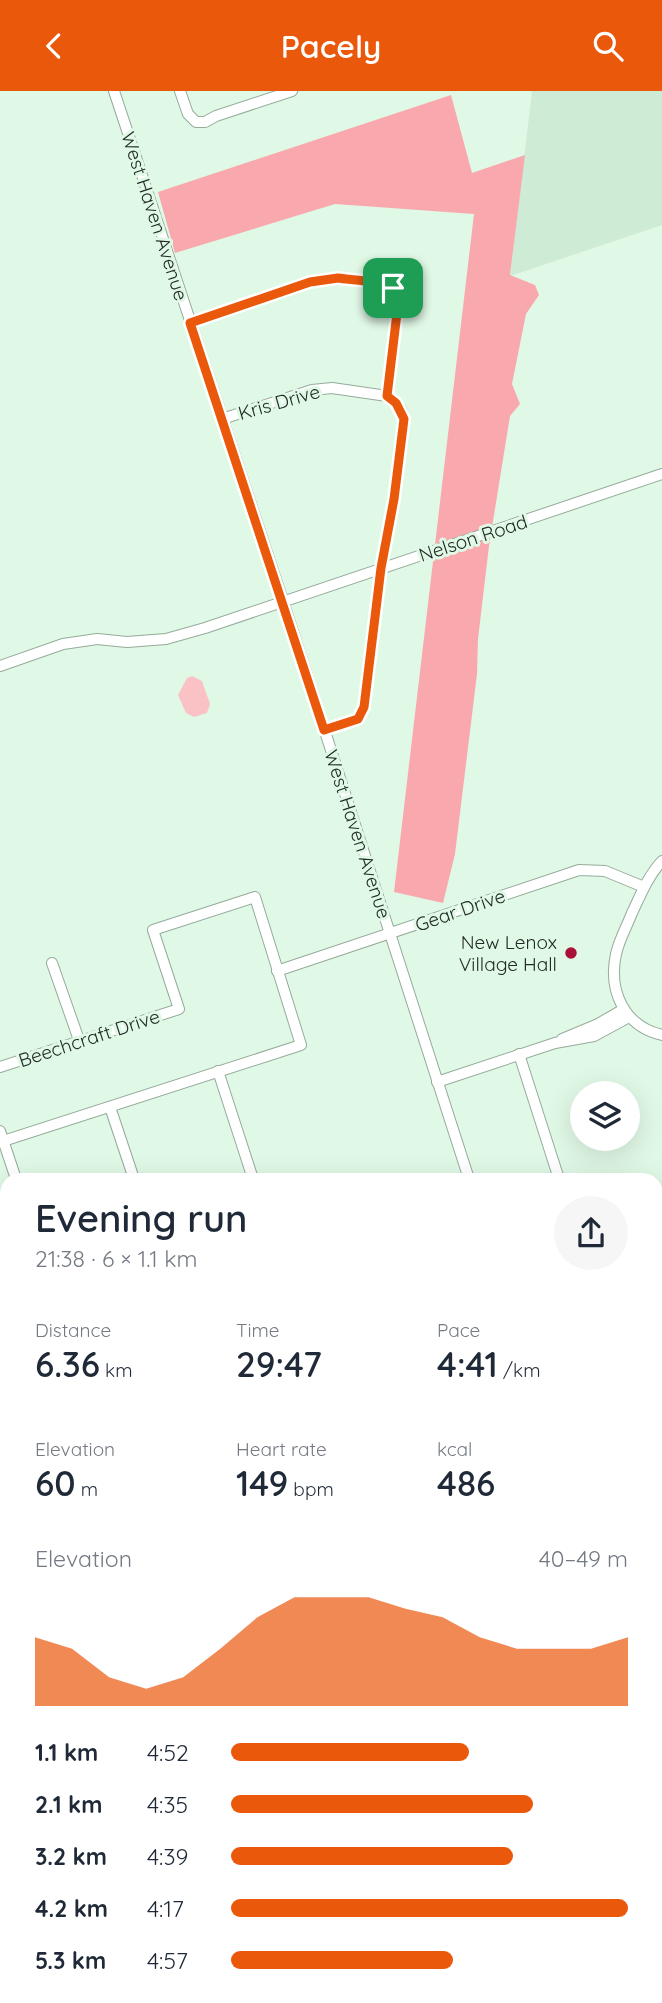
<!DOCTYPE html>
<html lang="en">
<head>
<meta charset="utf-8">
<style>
  body { margin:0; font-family:Quicksand,sans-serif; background:#f6f6f7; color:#1f2937; height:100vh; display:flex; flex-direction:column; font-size:26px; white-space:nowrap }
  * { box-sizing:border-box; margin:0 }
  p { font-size:23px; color:#747a83 }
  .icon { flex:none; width:38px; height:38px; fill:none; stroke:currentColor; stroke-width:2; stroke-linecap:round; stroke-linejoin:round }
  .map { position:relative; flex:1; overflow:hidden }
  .panel { position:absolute; left:0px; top:1082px; width:663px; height:831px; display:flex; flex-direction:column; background:#fff; border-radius:21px 21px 0 0; box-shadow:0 7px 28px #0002 }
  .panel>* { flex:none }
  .buttons { position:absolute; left:570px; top:990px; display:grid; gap:14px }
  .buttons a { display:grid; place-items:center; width:70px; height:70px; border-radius:50%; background:#fff; box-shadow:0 7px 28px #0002; font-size:35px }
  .pin { position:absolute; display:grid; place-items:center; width:60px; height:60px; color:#fff; margin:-30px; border-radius:14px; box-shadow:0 4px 10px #0006 }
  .round { display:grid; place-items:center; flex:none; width:74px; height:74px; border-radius:37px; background:#f6f6f7 }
  .headline { display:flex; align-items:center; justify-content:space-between; height:119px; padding:0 35px }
  h1 { font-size:38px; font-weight:600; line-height:52px }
  .figures { display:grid; grid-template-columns:repeat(3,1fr); gap:10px; height:119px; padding:7px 35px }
  .figures div { display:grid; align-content:center }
  .figures b { font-size:35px; font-weight:600 }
  .figures small { font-size:19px; font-weight:400 }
  .figures p { font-size:19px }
  .chart { height:196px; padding:14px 35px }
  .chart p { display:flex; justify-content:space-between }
  .chart svg { width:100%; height:126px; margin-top:7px; fill:#ea580c; opacity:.7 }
  ul { padding:0 35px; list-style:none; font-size:23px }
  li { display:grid; grid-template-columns:112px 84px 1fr; align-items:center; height:52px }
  li i { height:18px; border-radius:9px; background:#ea580c }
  header { display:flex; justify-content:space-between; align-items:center; height:91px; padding:0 35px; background:#ea580c; color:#fff; font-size:32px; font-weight:600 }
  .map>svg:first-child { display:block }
  .built { fill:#ceebd5 }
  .green { fill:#f9a9ae }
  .water { fill:#fac2c5 }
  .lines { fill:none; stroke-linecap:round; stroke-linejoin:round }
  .minor-casing { stroke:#95ab9b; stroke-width:12 }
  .minor { stroke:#fff; stroke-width:10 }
  .route-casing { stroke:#fff; stroke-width:14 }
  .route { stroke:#ea580c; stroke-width:9 }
  .poi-dot { fill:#a91138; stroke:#e0f8e6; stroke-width:2.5 }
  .labels { text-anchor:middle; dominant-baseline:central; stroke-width:6; stroke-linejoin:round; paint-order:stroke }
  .street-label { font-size:19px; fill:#222b25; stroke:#e0f8e6 }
  .poi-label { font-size:19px; fill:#222b25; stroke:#e0f8e6; text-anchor:end }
</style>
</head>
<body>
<header><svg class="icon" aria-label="back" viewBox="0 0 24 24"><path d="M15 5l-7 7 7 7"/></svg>Pacely<svg class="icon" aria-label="search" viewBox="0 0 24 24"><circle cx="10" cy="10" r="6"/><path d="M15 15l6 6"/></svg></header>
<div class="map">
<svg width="662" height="1912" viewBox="0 0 662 1912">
  <rect width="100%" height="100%" fill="#e0f8e6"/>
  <polygon class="built" points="532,0 662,0 662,134 510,185"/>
  <polygon class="green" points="451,4 472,82 525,64 510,184 535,194 539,204 526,223 512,293 520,313 510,325 489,455 478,548 477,583 455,763 443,812 394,801 474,123 335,113 175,162 158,101"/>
  <polygon class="water" points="192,585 202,590 210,613 207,622 194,626 186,622 178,604 187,587"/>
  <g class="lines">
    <defs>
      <g id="minor">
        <polyline points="114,0 283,510 469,1088"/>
        <polyline points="180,0 188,23 196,31 205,31 216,25 292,0"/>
        <polyline points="190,232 310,191 338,187 383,193 393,197 398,205 398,214 387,305"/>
        <polyline points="222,328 312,299 332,297 387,305 396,312 401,319 404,328 394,408 381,477 364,616 358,628 324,639"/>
        <polyline points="0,575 63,553 97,548 127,551 166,548 205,537 662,383"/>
        <path d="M662 770C648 785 641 803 632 822 627 835 619 849 616 863 608 900 624 935 662 944"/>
        <polyline points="52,872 79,949"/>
        <polyline points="277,880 579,779 605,780 644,796"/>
        <polyline points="562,948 598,933 624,918"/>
        <polyline points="519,963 559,1088"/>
        <polyline points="0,976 179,918 153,839 255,806 301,954 0,1051"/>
        <polyline points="218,980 253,1088"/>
        <polyline points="437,991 555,952 594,945 629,926"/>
        <polyline points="110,1016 134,1088"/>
        <polyline points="0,1040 16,1088"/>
        <polyline points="656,1133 662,1134"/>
        <polyline points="660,1230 662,1229"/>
        <polyline points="656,1290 662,1288"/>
        <polyline points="656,1371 662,1375"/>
        <polyline points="0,1458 7,1456"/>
        <polyline points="656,1643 662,1660"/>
        <polyline points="0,1730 7,1728"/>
        <polyline points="656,1829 662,1845"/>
        <polyline points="0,1847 7,1844"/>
        <polyline points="356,1906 357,1912"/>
        <polyline points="473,1906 475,1912"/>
        <polyline points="130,1912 149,1906"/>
        <polyline points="185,1912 186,1906"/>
      </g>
    </defs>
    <use href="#minor" class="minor-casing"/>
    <use href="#minor" class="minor"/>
  </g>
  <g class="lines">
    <defs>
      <path id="route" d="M338 187C350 189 385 190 393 198 398 202 398 209 398 214L387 305 396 312 404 328 394 408 381 477 364 616 358 628 324 639 190 232 310 191Z"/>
    </defs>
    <use href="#route" class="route-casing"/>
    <use href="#route" class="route"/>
  </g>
  <circle class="poi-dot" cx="571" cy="862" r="7"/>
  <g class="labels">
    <g class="street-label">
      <text transform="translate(155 125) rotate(72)">West Haven Avenue</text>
      <text transform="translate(279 311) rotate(-16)">Kris Drive</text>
      <text transform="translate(473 447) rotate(-18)">Nelson Road</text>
      <text transform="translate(358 743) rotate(72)">West Haven Avenue</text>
      <text transform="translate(460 819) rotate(-19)">Gear Drive</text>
      <text transform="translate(89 947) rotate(-18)">Beechcraft Drive</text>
    </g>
    <g class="poi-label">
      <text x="557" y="851">New Lenox<tspan x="557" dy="22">Village Hall</tspan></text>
    </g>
  </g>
</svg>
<div class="buttons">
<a><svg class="icon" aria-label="layers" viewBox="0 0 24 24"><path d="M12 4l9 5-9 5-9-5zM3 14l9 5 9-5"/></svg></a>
</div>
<div class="pin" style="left:393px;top:197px;background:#1e9e55"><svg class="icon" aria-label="arrive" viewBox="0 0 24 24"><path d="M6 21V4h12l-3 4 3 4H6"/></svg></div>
<section class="panel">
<div class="headline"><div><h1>Evening run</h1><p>21:38 · 6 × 1.1 km</p></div><a class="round"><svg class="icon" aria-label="share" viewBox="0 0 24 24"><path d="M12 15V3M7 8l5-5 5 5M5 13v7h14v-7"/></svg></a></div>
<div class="figures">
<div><p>Distance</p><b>6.36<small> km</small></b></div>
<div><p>Time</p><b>29:47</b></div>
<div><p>Pace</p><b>4:41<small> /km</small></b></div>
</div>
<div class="figures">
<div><p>Elevation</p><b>60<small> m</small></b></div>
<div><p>Heart rate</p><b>149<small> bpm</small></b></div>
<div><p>kcal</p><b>486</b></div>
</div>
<div class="chart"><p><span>Elevation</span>40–49 m</p>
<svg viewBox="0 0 160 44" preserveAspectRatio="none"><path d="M0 44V20L10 24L20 34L30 38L40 34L50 24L60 13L70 6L80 6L90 6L100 10L110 13L120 20L130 24L140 24L150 24L160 20V44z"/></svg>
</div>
<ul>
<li><b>1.1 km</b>4:52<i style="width:60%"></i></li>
<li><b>2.1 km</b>4:35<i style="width:76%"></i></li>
<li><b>3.2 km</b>4:39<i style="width:71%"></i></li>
<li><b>4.2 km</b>4:17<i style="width:100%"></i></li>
<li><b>5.3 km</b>4:57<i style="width:56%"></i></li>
</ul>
</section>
</div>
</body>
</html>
